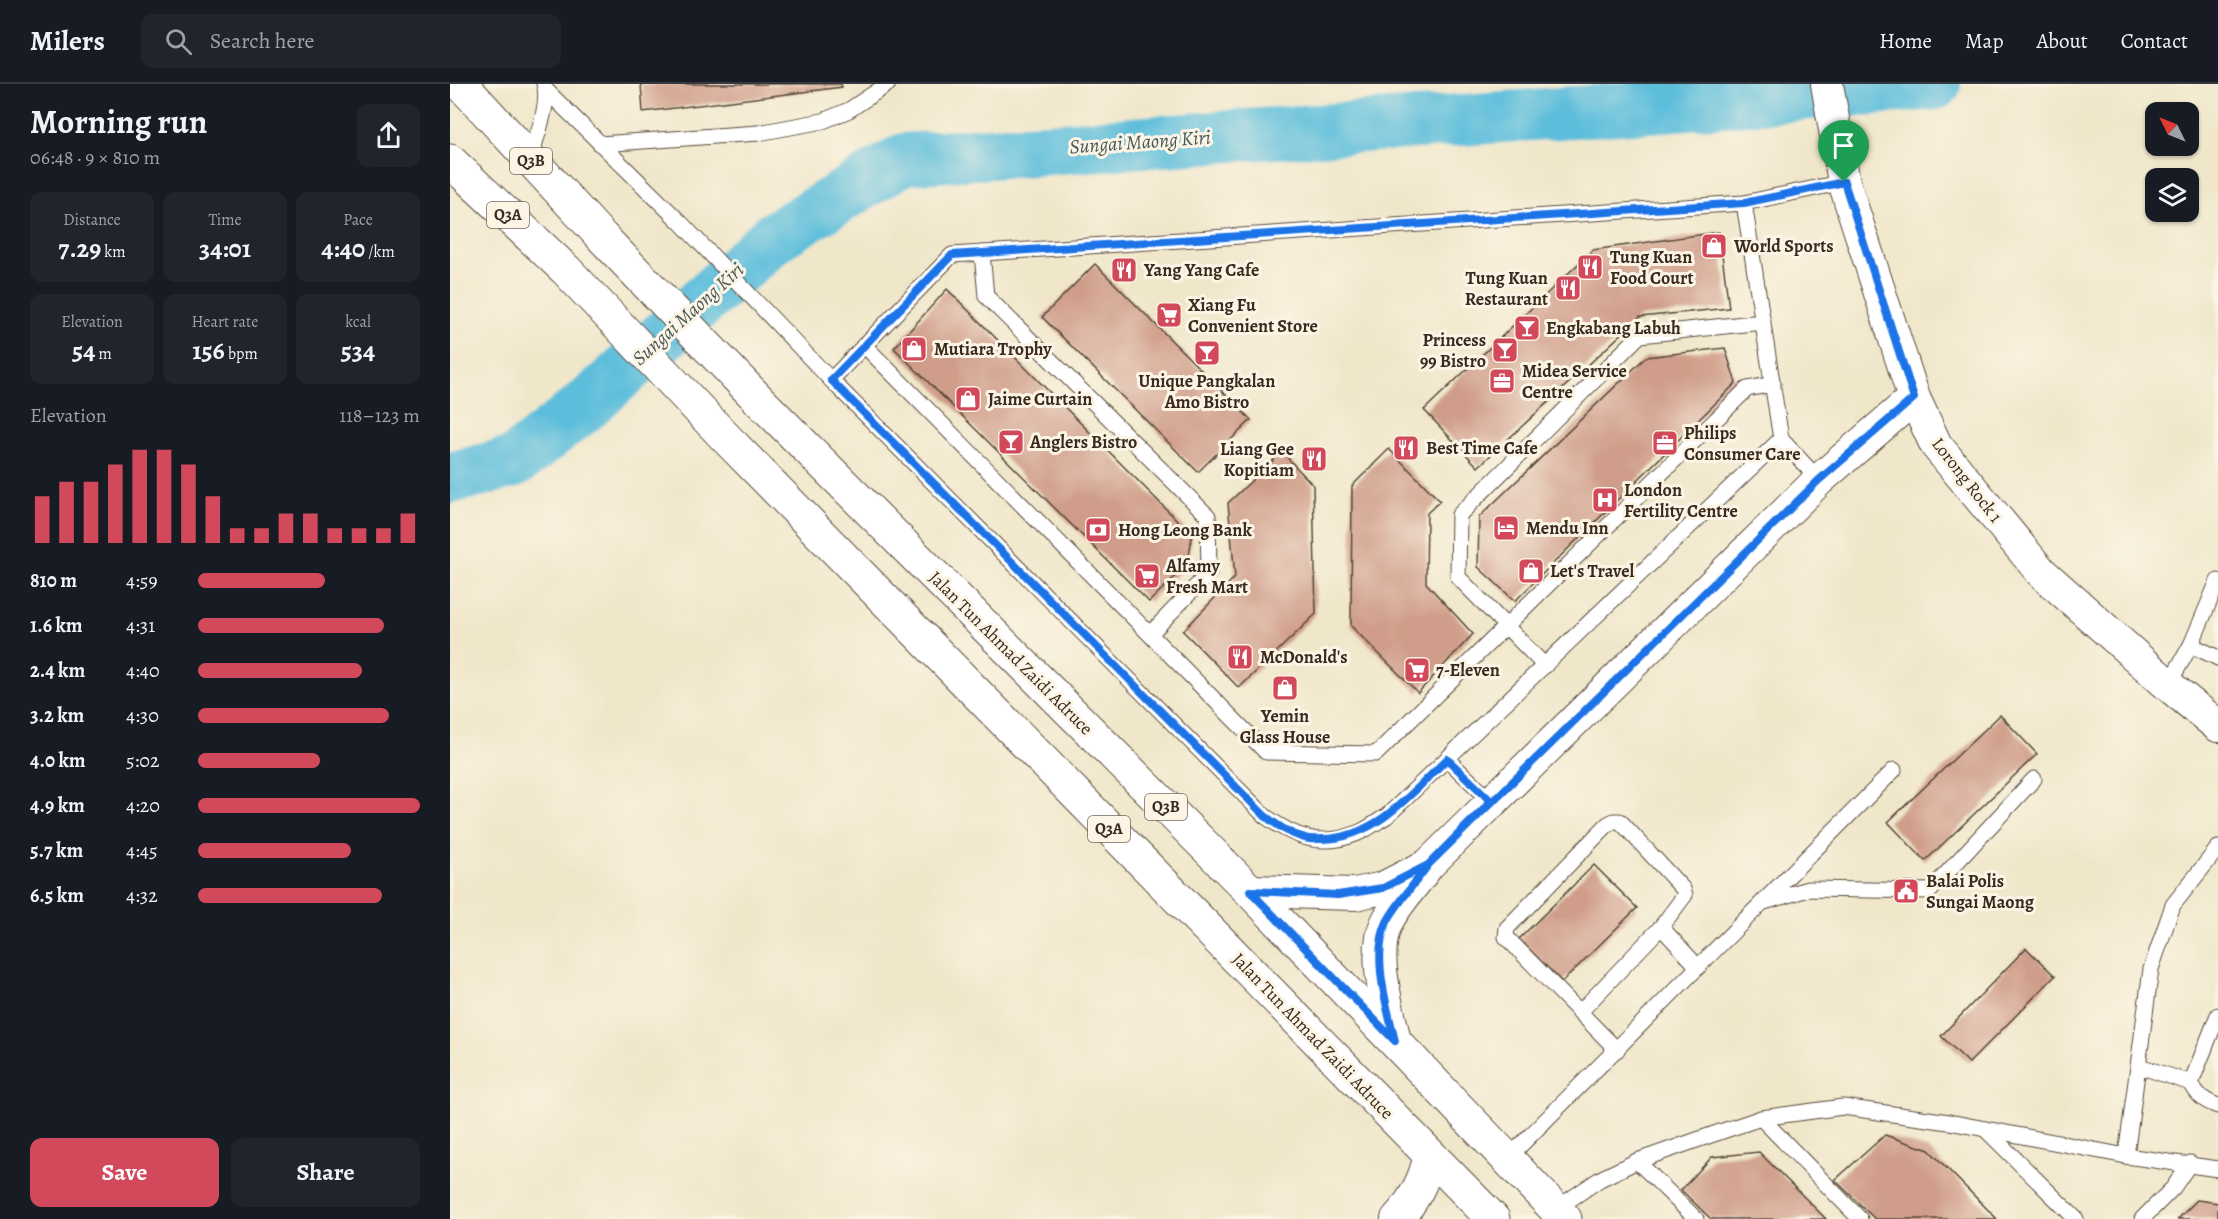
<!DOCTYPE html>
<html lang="en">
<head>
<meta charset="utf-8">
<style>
  body { margin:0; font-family:Alegreya,serif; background:#20242c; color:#f1f3f6; height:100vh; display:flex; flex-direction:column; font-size:22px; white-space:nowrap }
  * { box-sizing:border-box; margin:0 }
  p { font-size:20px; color:#9ea1a6 }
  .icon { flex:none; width:33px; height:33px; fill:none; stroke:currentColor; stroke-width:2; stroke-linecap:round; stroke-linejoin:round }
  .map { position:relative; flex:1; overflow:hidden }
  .details { display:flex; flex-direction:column; background:#171b24; width:450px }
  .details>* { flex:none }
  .needle { width:39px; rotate:313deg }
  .buttons { position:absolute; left:1695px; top:18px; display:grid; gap:12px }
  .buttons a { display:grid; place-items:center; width:54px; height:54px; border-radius:12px; background:#171b24; box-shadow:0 2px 4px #0004; font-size:30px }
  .pin { position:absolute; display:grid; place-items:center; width:51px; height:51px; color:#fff; margin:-62px -26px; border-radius:50% 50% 50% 0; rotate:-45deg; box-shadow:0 0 6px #0007 }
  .pin .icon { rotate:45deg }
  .round { display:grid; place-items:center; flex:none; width:63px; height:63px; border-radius:12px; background:#20242c }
  .overview { display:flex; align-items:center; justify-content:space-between; height:102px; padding:0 30px }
  h1 { font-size:33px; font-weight:600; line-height:45px }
  .metrics { display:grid; grid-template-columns:repeat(3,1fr); gap:9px; height:102px; padding:6px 30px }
  .metrics div { display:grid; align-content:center; border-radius:12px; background:#20242c; text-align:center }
  .metrics b { font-size:26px; font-weight:600 }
  .metrics small { font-size:16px; font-weight:400 }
  .metrics p { font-size:16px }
  .chart { height:168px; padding:12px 30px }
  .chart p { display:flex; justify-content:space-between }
  .chart svg { width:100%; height:108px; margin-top:6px; stroke:#d1495b; stroke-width:6 }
  .primary-button { display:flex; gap:12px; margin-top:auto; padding:12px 30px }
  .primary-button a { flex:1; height:69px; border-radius:12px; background:#d1495b; color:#fff; font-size:24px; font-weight:600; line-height:69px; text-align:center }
  .primary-button a+a { background:#20242c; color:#f1f3f6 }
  ul { padding:0 30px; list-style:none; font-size:20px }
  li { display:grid; grid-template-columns:96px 72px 1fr; align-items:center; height:45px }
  li i { height:15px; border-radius:8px; background:#d1495b }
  header { display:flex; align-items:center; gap:36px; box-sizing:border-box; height:84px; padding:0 30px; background:#171b24; border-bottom:2px solid #363941 }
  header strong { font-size:28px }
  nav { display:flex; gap:33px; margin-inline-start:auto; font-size:21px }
  .search { width:420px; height:54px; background:#20242c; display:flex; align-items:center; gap:15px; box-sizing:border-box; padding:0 21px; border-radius:12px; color:#9ea1a6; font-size:22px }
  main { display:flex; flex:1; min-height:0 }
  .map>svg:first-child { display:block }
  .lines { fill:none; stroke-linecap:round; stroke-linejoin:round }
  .river { stroke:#5dbedb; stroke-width:52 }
  .building { fill:#cf9d89 }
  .service-casing { stroke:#564638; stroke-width:17 }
  .minor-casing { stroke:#564638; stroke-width:34 }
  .primary-casing { stroke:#564638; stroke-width:35 }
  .service { stroke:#fff; stroke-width:15 }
  .minor { stroke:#fff; stroke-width:32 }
  .primary { stroke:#fff; stroke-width:33 }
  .route-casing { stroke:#fff; stroke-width:12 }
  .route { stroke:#1a73e8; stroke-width:8 }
  .labels { text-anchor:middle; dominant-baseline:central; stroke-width:6; stroke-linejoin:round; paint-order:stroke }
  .shield { fill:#fcf5e5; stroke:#75675a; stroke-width:1.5 }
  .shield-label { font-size:16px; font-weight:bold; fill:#3b2a1e }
  .poi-label { font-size:18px; font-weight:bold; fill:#3b2a1e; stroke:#fcf5e5; text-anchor:start }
  .street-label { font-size:18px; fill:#3b2a1e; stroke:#fcf5e5 }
  .water-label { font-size:20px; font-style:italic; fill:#455657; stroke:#fcf5e5 }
</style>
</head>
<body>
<header>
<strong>Milers</strong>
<div class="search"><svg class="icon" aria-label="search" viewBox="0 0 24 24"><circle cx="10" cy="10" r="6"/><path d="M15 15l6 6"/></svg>Search here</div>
<nav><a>Home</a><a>Map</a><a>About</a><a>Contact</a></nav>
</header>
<main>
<section class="details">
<div class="overview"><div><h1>Morning run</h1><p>06:48 · 9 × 810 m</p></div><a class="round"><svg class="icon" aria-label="share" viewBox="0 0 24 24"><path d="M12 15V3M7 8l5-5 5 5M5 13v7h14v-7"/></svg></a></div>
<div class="metrics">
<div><p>Distance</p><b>7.29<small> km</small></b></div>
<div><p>Time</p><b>34:01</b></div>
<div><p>Pace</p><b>4:40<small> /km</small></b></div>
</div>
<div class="metrics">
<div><p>Elevation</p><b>54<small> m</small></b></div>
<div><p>Heart rate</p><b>156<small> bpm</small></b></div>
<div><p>kcal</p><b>534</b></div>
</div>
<div class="chart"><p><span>Elevation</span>118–123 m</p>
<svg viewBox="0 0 160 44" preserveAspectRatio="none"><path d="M5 44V25M15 44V19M25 44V19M35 44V12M45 44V6M55 44V6M65 44V12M75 44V25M85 44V38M95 44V38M105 44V32M115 44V32M125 44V38M135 44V38M145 44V38M155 44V32"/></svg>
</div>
<ul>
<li><b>810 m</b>4:59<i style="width:57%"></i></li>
<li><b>1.6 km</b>4:31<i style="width:84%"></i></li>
<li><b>2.4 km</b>4:40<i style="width:74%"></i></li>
<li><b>3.2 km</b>4:30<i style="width:86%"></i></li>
<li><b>4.0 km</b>5:02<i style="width:55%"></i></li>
<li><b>4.9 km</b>4:20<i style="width:100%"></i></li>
<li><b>5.7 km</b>4:45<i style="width:69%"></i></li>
<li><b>6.5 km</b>4:32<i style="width:83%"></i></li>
</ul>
<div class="primary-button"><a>Save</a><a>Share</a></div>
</section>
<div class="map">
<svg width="1768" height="1135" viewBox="0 0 1768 1135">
  <rect width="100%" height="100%" fill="#fcf5e5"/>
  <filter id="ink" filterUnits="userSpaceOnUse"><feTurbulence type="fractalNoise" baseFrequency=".0167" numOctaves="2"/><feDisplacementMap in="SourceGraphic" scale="12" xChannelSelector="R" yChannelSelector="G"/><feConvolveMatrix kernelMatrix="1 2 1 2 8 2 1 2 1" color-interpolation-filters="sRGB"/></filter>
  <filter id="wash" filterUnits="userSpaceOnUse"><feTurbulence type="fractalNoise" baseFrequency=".008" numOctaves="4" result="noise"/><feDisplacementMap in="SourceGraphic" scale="24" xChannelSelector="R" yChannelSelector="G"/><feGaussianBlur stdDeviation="1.35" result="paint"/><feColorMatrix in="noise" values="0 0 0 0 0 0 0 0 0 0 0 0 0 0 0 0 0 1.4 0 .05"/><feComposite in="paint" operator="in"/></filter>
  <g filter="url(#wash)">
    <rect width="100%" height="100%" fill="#f0e7cb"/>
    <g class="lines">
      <polyline class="river" points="0,394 64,378 139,319 324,153 454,75 1211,22 1485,0"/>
    </g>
    <g id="blocks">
      <g class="building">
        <polygon points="191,0 391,0 392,3 193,28"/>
        <polygon points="1269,148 1279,224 1190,233 1028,383 974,326 1143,166"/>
        <polygon points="645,180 801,336 748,388 592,233"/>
        <polygon points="497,205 742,451 738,480 699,518 444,264"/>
        <polygon points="1275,264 1286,299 1065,517 1028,483 1029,433 1196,273"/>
        <polygon points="939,365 990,417 977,429 976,499 1023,550 968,609 901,542 902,402"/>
        <polygon points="832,368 863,401 866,530 789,604 733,547 785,493 778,419"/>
        <polygon points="1550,631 1587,670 1475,777 1438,738"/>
        <polygon points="1144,781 1187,824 1112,898 1069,855"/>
        <polygon points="1576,864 1605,892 1519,979 1491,952"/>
        <polygon points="1435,1051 1479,1066 1547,1135 1425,1135 1385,1096"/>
        <polygon points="1309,1068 1376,1135 1261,1135 1231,1106 1262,1073"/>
        <polygon points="1747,1116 1768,1119 1768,1135 1728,1135"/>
      </g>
    </g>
  </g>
  <g filter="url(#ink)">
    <use href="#blocks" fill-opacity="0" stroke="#564638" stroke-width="1.5"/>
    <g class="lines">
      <defs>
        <g id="service">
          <polyline points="96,6 231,139 381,296"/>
          <polyline points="150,60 308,49 373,37 399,26 438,0"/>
          <path d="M80 75C85 56 101 19 94 0"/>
          <path d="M1294 119 1331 355 937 732C928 737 918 745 908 749 872 764 845 754 815 732L381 296 502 171 1294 119 1394 98"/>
          <polyline points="532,169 536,212 758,432 759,489 700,550"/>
          <polyline points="414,261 816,668 926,670 1297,305 1323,300"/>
          <polyline points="1331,355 1369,396"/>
          <polyline points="1741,561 1768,574"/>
          <polyline points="1095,582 1008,493 1009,431 1190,251 1313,238"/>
          <polyline points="1718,601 1741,561 1768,497"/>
          <polyline points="997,675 1041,717"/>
          <polyline points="1314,818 1358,805 1480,807 1584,695"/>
          <polyline points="1211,843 1248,883"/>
          <polyline points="1130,928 1211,843 1235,811 1233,805 1170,737 1164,737 1158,740 1057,844 1056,853 1167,966"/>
          <path d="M1689 982 1741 999C1748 1012 1754 1017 1768 1022"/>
          <polyline points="1741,999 1768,931"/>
          <polyline points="1311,1034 1410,1135"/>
          <polyline points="1535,1045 1626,1135"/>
          <polyline points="1676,1072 1701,885 1723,821 1768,764"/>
          <polyline points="1057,1075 1444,686"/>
          <polyline points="1187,1077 1246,1135"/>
          <polyline points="1106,1125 1150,1095 1187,1077 1264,1050 1311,1034 1393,1023 1499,1038 1676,1072 1768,1085"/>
          <polyline points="1692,1135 1723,1104 1740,1079"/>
        </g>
        <g id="minor">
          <polyline points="1377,0 1394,98 1464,314 1486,361 1591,488 1718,601 1768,642"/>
          <polyline points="800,807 905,810 933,804 972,784"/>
          <path d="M945 957C938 924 921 870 937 838 945 821 967 797 978 781L1369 396 1464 314"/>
          <path d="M947 1135C965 1115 974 1097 980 1071"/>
        </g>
        <g id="primary">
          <polyline points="11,0 152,153 310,317 800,807 1115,1135"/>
          <polyline points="0,77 116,186 276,354 1043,1135"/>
        </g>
      </defs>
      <use href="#service" class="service-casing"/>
      <use href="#minor" class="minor-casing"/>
      <use href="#primary" class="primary-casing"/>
      <use href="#service" class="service"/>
      <use href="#minor" class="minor"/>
      <use href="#primary" class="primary"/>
    </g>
  </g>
  <g class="lines" filter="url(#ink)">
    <defs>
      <path id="route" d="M1394 98 1294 119 502 171 381 296 815 732C827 741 839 750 855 754 860 756 867 755 873 755 926 754 962 709 997 675L1041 717 978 781 933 804 888 811 800 807 945 957C937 923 921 871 937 838 945 822 967 797 978 781L1369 396 1464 314 1394 98"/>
    </defs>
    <use href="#route" class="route-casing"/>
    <use href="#route" class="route"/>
  </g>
  <defs>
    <symbol id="shop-square" viewBox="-11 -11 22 22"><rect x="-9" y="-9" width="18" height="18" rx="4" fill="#d1495b" stroke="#fcf5e5"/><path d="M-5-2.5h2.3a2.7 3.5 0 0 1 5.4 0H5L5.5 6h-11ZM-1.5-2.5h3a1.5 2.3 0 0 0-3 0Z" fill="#fff"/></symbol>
    <symbol id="restaurant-square" viewBox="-11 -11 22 22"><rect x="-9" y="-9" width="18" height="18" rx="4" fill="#d1495b" stroke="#fcf5e5"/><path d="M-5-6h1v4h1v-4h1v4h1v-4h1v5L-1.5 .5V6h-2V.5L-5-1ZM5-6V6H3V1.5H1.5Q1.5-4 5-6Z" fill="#fff"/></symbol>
    <symbol id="supermarket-square" viewBox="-11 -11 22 22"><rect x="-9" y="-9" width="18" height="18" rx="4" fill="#d1495b" stroke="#fcf5e5"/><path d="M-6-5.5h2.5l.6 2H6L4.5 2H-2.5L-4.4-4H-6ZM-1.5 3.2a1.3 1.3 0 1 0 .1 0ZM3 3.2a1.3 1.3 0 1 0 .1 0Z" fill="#fff"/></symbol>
    <symbol id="bar-square" viewBox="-11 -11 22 22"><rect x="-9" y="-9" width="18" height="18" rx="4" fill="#d1495b" stroke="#fcf5e5"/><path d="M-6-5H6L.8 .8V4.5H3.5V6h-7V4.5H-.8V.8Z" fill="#fff"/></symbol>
    <symbol id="office-square" viewBox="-11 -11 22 22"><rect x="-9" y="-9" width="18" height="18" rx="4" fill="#d1495b" stroke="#fcf5e5"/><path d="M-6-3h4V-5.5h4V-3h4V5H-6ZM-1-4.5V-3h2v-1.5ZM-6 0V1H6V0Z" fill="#fff"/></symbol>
    <symbol id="hospital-square" viewBox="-11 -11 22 22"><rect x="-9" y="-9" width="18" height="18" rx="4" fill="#d1495b" stroke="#fcf5e5"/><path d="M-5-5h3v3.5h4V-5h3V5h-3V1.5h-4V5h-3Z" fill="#fff"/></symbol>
    <symbol id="hotel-square" viewBox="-11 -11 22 22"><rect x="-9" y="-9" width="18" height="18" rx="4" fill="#d1495b" stroke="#fcf5e5"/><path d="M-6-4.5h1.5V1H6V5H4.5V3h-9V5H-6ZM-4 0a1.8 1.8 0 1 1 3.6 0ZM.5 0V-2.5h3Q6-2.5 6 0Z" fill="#fff"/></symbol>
    <symbol id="bank-square" viewBox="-11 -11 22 22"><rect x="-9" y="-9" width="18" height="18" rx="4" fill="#d1495b" stroke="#fcf5e5"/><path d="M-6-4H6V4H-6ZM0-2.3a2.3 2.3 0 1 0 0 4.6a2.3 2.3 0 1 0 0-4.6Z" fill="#fff"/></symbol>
    <symbol id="civic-square" viewBox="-11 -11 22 22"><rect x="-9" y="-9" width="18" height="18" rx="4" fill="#d1495b" stroke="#fcf5e5"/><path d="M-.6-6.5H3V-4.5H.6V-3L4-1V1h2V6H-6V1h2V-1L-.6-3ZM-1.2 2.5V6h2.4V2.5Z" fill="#fff"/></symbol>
  </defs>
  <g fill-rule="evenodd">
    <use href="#shop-square" x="1249" y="147" width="30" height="30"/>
    <use href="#restaurant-square" x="1125" y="168" width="30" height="30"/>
    <use href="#restaurant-square" x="659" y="171" width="30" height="30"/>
    <use href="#restaurant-square" x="1103" y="189" width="30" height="30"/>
    <use href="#supermarket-square" x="704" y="216" width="30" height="30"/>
    <use href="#bar-square" x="1062" y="229" width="30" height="30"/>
    <use href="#shop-square" x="449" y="250" width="30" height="30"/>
    <use href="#bar-square" x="1040" y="251" width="30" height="30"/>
    <use href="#bar-square" x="742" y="254" width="30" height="30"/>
    <use href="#office-square" x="1037" y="282" width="30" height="30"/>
    <use href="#shop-square" x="503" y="300" width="30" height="30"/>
    <use href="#bar-square" x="546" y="343" width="30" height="30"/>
    <use href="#office-square" x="1200" y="344" width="30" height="30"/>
    <use href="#restaurant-square" x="941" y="349" width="30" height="30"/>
    <use href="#restaurant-square" x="849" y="360" width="30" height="30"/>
    <use href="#hospital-square" x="1140" y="401" width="30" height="30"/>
    <use href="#hotel-square" x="1041" y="429" width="30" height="30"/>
    <use href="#bank-square" x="633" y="431" width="30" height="30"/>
    <use href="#shop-square" x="1066" y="472" width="30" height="30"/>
    <use href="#supermarket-square" x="682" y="477" width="30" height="30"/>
    <use href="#restaurant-square" x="775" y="558" width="30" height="30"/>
    <use href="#supermarket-square" x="952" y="571" width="30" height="30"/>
    <use href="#shop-square" x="820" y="589" width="30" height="30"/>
    <use href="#civic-square" x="1441" y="792" width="30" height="30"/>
  </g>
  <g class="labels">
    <g class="shield">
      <rect x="60" y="64" width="42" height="26" rx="4.5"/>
      <rect x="37" y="118" width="42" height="26" rx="4.5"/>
      <rect x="695" y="710" width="42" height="26" rx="4.5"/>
      <rect x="638" y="732" width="42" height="26" rx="4.5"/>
    </g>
    <g class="shield-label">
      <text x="81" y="77">Q3B</text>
      <text x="58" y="131">Q3A</text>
      <text x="716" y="723">Q3B</text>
      <text x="659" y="745">Q3A</text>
    </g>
    <g class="poi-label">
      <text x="1284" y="162">World Sports</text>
      <text x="1160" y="173">Tung Kuan<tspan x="1160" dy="21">Food Court</tspan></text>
      <text x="694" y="186">Yang Yang Cafe</text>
      <text x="1098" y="194" text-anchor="end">Tung Kuan<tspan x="1098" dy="21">Restaurant</tspan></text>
      <text x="738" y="221">Xiang Fu<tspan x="738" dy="21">Convenient Store</tspan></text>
      <text x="1096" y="244">Engkabang Labuh</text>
      <text x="1036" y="256" text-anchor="end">Princess<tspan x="1036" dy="21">99 Bistro</tspan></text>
      <text x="484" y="265">Mutiara Trophy</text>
      <text x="1072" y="287">Midea Service<tspan x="1072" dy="21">Centre</tspan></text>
      <text x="757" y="297" text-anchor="middle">Unique Pangkalan<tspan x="757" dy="21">Amo Bistro</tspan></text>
      <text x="538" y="315">Jaime Curtain</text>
      <text x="1234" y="349">Philips<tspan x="1234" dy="21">Consumer Care</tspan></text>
      <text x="580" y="358">Anglers Bistro</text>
      <text x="976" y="364">Best Time Cafe</text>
      <text x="844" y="365" text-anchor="end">Liang Gee<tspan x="844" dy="21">Kopitiam</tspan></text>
      <text x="1174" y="406">London<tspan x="1174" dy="21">Fertility Centre</tspan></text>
      <text x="1076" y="444">Mendu Inn</text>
      <text x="668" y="446">Hong Leong Bank</text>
      <text x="716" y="482">Alfamy<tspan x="716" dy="21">Fresh Mart</tspan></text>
      <text x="1100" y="487">Let's Travel</text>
      <text x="810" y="573">McDonald's</text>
      <text x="986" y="586">7-Eleven</text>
      <text x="835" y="632" text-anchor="middle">Yemin<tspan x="835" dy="21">Glass House</tspan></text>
      <text x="1476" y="797">Balai Polis<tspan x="1476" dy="21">Sungai Maong</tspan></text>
    </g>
    <g class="street-label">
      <text transform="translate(1517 396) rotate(52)">Lorong Rock 1</text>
      <text transform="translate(561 569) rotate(45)">Jalan Tun Ahmad Zaidi Adruce</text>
      <text transform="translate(863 952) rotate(46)">Jalan Tun Ahmad Zaidi Adruce</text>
    </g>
    <g class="water-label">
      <text transform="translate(690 58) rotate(-4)">Sungai Maong Kiri</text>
      <text transform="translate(238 230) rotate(-42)">Sungai Maong Kiri</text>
    </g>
  </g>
</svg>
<div class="buttons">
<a><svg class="needle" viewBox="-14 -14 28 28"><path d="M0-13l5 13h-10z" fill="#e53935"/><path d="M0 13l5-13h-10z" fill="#9ea1a6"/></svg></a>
<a><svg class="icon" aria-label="layers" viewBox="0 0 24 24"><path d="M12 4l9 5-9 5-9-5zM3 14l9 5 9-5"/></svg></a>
</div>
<div class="pin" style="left:1394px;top:98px;background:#1e9e55"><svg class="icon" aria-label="arrive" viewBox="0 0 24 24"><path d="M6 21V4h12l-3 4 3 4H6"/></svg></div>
</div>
</main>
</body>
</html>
